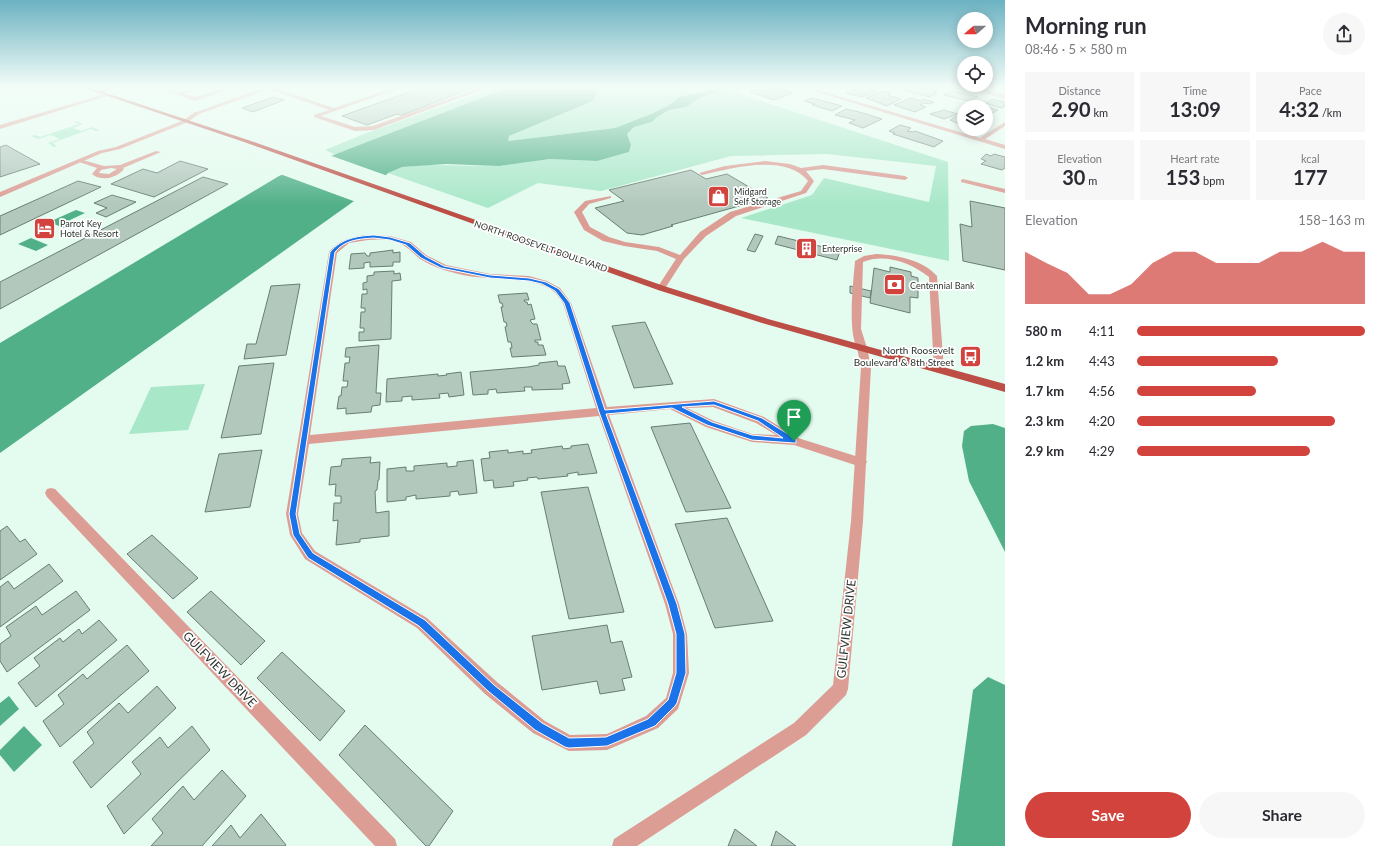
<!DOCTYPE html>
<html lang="en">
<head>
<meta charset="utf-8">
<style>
  body { margin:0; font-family:Lato,sans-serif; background:#f7f7f7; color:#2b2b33; height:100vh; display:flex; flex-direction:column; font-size:15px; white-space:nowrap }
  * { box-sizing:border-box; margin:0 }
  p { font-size:13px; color:#7c7c81 }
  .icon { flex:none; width:22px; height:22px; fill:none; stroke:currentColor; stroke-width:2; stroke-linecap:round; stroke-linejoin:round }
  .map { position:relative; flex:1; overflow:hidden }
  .panel { display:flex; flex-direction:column; background:#fff; width:380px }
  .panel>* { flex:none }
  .needle { width:26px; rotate:250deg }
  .tools { position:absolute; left:957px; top:12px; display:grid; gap:8px }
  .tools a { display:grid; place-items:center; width:36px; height:36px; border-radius:50%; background:#fff; box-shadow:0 2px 10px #0003; font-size:20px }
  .pin { position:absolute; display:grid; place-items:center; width:34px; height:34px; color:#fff; margin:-41px -17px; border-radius:50% 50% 50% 0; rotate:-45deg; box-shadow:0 0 4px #0007 }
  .pin .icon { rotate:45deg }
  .round { display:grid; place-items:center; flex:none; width:42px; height:42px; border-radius:21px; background:#f7f7f7 }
  .headline { display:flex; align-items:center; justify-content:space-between; height:68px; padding:0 20px }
  h1 { font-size:22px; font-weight:700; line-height:30px }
  .stats { display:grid; grid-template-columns:repeat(3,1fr); gap:6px; height:68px; padding:4px 20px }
  .stats div { display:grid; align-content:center; border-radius:0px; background:#f7f7f7; text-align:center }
  .stats b { font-size:20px; font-weight:700 }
  .stats small { font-size:11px; font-weight:400 }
  .stats p { font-size:11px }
  .chart { height:112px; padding:8px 20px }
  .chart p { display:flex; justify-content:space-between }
  .chart svg { width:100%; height:72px; margin-top:4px; fill:#d1433c; opacity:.7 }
  .action { display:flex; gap:8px; margin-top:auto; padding:8px 20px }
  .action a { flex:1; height:46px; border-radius:24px; background:#d1433c; color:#fff; font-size:16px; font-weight:700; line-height:46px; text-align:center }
  .action a+a { background:#f7f7f7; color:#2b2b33 }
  ul { padding:0 20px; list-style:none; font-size:13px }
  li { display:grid; grid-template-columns:64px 48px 1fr; align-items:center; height:30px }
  li i { height:10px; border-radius:5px; background:#d1433c }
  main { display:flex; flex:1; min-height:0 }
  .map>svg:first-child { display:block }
  .green { fill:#a8e7c8 }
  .water { fill:#51b088 }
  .pier { fill:#e4fbef }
  .building { fill:#b2c8bd; stroke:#697e73 }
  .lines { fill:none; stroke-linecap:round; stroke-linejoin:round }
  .service { fill:#dc9d95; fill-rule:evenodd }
  .minor { fill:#dc9d95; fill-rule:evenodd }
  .primary { fill:#bc4e45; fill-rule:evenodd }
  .route { fill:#1a73e8; stroke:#fff; fill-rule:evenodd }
  .labels { text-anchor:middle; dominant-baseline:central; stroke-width:3.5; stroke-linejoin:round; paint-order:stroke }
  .far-poi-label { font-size:9px; fill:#2d3631; stroke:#fff; text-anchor:start }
  .far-street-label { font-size:9px; fill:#2d3631; stroke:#fff }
  .poi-label { font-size:10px; fill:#2d3631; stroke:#fff; text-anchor:end }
  .near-street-label { font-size:12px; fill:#2d3631; stroke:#fff }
</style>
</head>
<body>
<main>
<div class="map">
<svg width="1005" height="846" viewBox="0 0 1005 846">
  <rect width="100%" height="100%" fill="#e4fbef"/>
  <g class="green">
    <polygon points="497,87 510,87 336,155 325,150 364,134"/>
    <polygon points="600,87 719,87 715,89 689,94 672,102 669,105 651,114 615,128 508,141 509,136 593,101"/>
    <polygon points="727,87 750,87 737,93 948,162 949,261 741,218 812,195 824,178 929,202 936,166 827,154 731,156 601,191 538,183 488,208 388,173 402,167 426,165 499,166 550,159 597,161 629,152 631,145 627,134 634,127 652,122 657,117 669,110 686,107 701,97 717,93"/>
    <polygon points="77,121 83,124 73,128 81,131 92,127 99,130 96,131 91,129 52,143 57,146 54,147 48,143 60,139 51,135 38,139 31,136 35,135 40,137 79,124 74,122"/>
    <polygon points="205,384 188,430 129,434 151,387"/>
  </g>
  <g class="water">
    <polygon points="510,87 600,87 593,101 509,136 508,141 615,128 651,114 669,105 679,97 715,89 719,87 727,87 717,93 701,97 686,107 669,110 657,117 652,122 634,127 627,134 631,145 629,152 597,161 550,159 499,166 446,164 402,167 388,173 378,184 0,453 0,343 279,176"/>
    <polygon points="76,210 85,213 70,220 76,223 64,228 49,222"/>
    <polygon points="31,238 48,245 36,251 18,244"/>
    <polygon points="993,424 1005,428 1005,552 969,481 962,446 964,431 971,426"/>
    <polygon points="988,677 1005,685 1005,846 952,846 973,690"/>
    <polygon points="9,696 19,709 0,726 0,703"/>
    <polygon points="24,726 42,745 14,772 0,755 0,750"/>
  </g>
  <polygon class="pier" points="329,155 388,176 379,185 356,202 280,174"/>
  <g class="building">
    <polygon points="423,87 475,87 402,115 397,114 367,125 342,116"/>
    <polygon points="858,87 867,87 877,90 862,97 846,93"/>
    <polygon points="907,87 932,87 935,88 933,89 937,91 934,93 937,93 930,97 902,90"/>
    <polygon points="776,88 793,93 774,100 750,92 756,89 766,91"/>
    <polygon points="882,91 891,93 888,95 901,99 887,106 866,98"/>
    <polygon points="952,91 961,93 978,97 969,101 944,95"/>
    <polygon points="273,97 284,100 253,112 242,108"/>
    <polygon points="812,98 842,106 832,111 812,105 815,104 804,101"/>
    <polygon points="911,98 921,101 923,99 934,102 930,104 924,103 920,105 926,107 915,112 894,105"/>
    <polygon points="992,99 1005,102 1005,106 1001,108 986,103"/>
    <polygon points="977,104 998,110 991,114 986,112 986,107 973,107"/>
    <polygon points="846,109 863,113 882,119 863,128 849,123 855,120 835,115"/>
    <polygon points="944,110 958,114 944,119 930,114"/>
    <polygon points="960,114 964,115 964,126 950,120"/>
    <polygon points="900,125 911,128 907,131 913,132 915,131 943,141 934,147 893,134 895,133 889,131"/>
    <polygon points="6,145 13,149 40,164 0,177 0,147"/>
    <polygon points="986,154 991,156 994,154 1005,157 1005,168 1002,170 981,164 986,161 981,159"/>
    <polygon points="180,161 208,169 154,197 111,184 143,169 157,173"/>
    <polygon points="691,170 706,179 727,174 768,198 671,225 673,226 642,235 627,233 595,208 624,201 609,190"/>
    <polygon points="203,177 228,184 0,309 0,282"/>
    <polygon points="78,181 101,187 0,235 0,216"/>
    <polygon points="112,195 136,202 106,217 96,213 107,208 94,203"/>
    <polygon points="970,201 1005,208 1005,270 963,261 960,224 972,227"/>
    <polygon points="755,234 763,236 755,252 747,250"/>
    <polygon points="778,236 840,251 837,260 775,244"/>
    <polygon points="393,250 393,253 400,252 400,262 393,262 393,266 370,267 370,262 364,263 364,268 349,269 351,254 365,253 367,256 370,256 370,253"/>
    <polygon points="890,267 911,272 911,276 918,278 918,298 910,297 910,313 870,303 874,268 890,272"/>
    <polygon points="394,271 394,274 400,273 401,280 392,281 391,339 359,341 359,332 364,332 364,328 360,328 361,312 365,312 365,308 361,308 362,294 367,294 367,289 363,290 363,283 367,282 367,276 374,275 374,272"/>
    <polygon points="300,284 286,355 244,359 247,344 256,344 271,286"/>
    <polygon points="850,286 871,291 870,298 850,293"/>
    <polygon points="527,293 529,300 524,300 525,302 527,302 528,305 531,304 535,319 530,320 531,322 533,324 537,324 541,340 535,340 535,342 538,342 538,345 543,345 546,355 512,357 510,348 512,348 511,342 508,342 505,327 507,326 506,322 504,322 501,307 503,307 502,303 500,303 498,295"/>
    <polygon points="645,322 673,384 634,388 612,326"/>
    <polygon points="379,345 376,393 381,393 380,405 372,406 371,412 346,414 346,408 337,409 339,396 341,396 342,387 347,387 348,381 343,381 345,363 349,363 350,357 345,357 346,348"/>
    <polygon points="557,361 558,366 565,366 570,383 562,384 563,389 532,390 532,387 524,387 525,391 497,393 496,389 488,390 488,394 473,395 470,372 528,367 539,365 539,363"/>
    <polygon points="274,363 261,434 221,438 239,366"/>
    <polygon points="461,372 464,395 449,397 448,393 439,394 440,398 412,400 412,396 402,397 402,401 386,402 387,379 438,374 438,376 447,375 446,374"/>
    <polygon points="690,423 731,508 686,512 651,427"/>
    <polygon points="588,444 597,473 578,475 578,472 567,474 568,476 538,479 537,477 527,478 528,480 513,482 514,486 494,488 493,480 484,481 481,459 490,458 489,452 508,450 508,453 523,451 523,454 532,453 531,450 562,446 563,449 571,448 571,446"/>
    <polygon points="262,450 250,507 205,512 219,454"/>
    <polygon points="371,457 370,463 380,462 379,480 378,480 377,490 375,491 376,513 389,511 389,536 360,539 360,542 336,545 338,520 333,521 334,503 341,503 341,496 335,496 336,484 329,485 331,467 341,466 342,459"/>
    <polygon points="473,460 477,493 459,495 458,491 450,492 450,496 416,499 416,495 406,497 406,500 387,502 387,469 406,467 406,471 414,471 414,466 447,463 447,467 457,466 457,462"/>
    <polygon points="588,487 624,612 569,619 541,492"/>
    <polygon points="727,518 773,621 715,628 675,524"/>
    <polygon points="7,526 20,542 25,539 37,554 0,580 0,531"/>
    <polygon points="152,535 198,578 173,599 127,554"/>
    <polygon points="49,564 63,581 0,627 0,587 8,581 14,589"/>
    <polygon points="76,591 90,610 7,672 0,661 0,644 11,636 6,627 36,606 42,615"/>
    <polygon points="211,591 265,641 241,665 187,612"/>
    <polygon points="99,620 117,640 36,707 18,683 40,666 34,658 60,638 63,642 79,629 82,634"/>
    <polygon points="607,625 611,643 622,641 632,677 622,679 625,690 600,694 597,681 542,690 532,636"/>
    <polygon points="127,645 149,671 60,747 43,721 64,704 58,695 83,674 87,679"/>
    <polygon points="282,652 345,711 320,741 257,678"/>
    <polygon points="157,686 176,708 91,788 73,762 94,743 87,732 119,703 128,713"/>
    <polygon points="365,725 453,811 429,846 426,846 339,755"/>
    <polygon points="192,726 210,750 124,834 107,806 141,774 132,762 160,737 168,748"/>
    <polygon points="222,770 246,796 202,846 151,846 163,833 152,819 183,786 194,800"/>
    <polygon points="261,814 286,845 285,846 212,846 231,825 240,838"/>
    <polygon points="735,829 757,846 728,846"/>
    <polygon points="776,831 796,846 771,846"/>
  </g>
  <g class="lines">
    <g class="service">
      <polygon points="109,87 117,87 98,94 95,92"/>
      <path d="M156 87C164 87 173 93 180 92 189 92 196 87 205 87L185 94 195 97 227 87H235L195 101Z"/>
      <polygon points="265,87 272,87 334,108 396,87 403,87 321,116 355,127 373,126 482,87 489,87 374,130 355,131 314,117 314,115 329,110 269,89 199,114 194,113"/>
      <polygon points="105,94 110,95 0,129 0,125"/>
      <path d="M156 151 161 152 123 168 124 169C117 178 101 182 92 174L97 168 76 161 79 159 104 166 120 165ZM111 168 117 169 109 174 99 173 101 170Z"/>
      <path d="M765 161 790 164 801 168 823 165 905 176 908 178 905 180 823 169 806 171 814 181 806 193 736 216 706 236 684 259 664 290 661 291 657 288 676 259 657 251 624 246 603 241 584 230 574 212 585 201 611 196V198L589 204 582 212 590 227 609 237 625 242 659 247 680 255 700 232 730 212 801 191 808 181C786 153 732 168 702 175L699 173 725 166Z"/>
      <polygon points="963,179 1005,189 1005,193 961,182 961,180"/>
      <path d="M368 235 390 236 411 242 426 255 446 265 490 274 529 276 547 281 560 288 571 303 607 407 714 399 764 417 798 438 865 459 867 462 865 465 861 467 794 445 752 442 706 427 670 409 609 415 679 604 687 634 689 673 678 709 658 728 607 750 569 751 533 733 485 694 417 628 305 559 290 535 286 514 329 252C339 240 353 236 368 235ZM368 240C380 239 396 239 406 247 411 250 415 255 420 259 433 267 449 272 463 275 490 281 532 275 553 291 557 294 560 299 563 303L596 408 310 435 337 253 349 243ZM713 407 756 423 776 435 752 434 714 421 687 408ZM599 416 665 604 673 634V673L666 698 646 716 607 734 570 735 545 721 497 682 427 618 315 551 302 533 298 514 309 444Z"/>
      <path d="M876 254C897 255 923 260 937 276L944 370 943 372H935L934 370 929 277C911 263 885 253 863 262L861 329 867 348 862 351C845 347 854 276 855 261L864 256Z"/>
    </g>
    <g class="minor">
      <polygon points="800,87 808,87 980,138 1005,122 1005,126 985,139 1005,145 1005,149"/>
      <polygon points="965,87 973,87 1005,95 1005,99"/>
      <polygon points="195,112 200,113 188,122 120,149 102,153 0,197 0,192 98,151 116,147 184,120"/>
      <polygon points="862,345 867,348 871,367 863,521 848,689 846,695 806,735 637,846 612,846 614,839 794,723 833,685 851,521 861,367 857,348"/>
      <polygon points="51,488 55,489 395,839 397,846 375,846 47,497 45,493 47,489"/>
    </g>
    <polygon class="primary" points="81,87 88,87 248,140 664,286 768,319 1005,384 1005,392 762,323 658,290 244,142"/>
  </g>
  <linearGradient id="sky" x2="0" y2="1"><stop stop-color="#6bb2c2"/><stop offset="0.42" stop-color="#f3fdf8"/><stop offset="1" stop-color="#f3fdf8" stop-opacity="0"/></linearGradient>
  <rect width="1005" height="206" fill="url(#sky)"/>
  <path class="route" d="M374 235 390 237 410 243 425 256 444 266 490 275 529 278 546 282 559 289 570 303 605 410 714 401 762 418 796 439V443H794L752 440 707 425 672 408 606 414 677 604 685 634 686 673 677 703 675 706 655 726 607 746 569 748 565 747 535 730 488 691 419 626 308 558 293 535 289 514 330 252C342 238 357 236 374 235ZM374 238 390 240 406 245 421 258 441 268 490 278 529 281 542 284 555 291 564 303 599 412 668 604 676 634V673L668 700 648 719 606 737 569 738 542 723 494 685 425 620 313 553 300 534 296 514 335 252C345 240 358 239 374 238ZM714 405 758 421 783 438 752 435 712 422 682 407Z"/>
  <defs>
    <symbol id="shop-square" viewBox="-11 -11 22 22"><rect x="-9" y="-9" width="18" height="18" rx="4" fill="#d1433c" stroke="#fff"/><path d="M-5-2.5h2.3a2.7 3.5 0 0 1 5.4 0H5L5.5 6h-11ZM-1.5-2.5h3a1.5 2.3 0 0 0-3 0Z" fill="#fff"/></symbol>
    <symbol id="hotel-square" viewBox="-11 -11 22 22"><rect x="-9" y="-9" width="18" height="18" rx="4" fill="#d1433c" stroke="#fff"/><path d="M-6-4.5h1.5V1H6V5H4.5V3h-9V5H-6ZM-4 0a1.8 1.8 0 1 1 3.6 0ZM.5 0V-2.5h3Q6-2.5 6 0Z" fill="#fff"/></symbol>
    <symbol id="building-square" viewBox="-11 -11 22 22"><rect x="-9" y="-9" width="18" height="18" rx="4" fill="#d1433c" stroke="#fff"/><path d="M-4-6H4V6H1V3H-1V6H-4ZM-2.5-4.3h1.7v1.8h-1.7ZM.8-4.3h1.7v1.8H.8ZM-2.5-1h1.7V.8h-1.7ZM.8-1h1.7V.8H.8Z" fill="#fff"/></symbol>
    <symbol id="bank-square" viewBox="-11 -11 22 22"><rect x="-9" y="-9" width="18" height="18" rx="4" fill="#d1433c" stroke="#fff"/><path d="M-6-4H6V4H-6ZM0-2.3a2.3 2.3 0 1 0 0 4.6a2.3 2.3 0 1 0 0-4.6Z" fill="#fff"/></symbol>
    <symbol id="bus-square" viewBox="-11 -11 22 22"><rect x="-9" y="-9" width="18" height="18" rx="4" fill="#d1433c" stroke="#fff"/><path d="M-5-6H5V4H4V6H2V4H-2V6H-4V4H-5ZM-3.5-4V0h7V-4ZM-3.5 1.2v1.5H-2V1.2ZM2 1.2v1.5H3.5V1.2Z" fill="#fff"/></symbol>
  </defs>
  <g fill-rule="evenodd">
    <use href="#shop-square" x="706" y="184" width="25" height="25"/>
    <use href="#hotel-square" x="32" y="216" width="25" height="25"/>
    <use href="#building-square" x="794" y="236" width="25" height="25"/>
    <use href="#bank-square" x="882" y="272" width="25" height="25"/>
    <use href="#bus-square" x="958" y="344" width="25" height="25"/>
  </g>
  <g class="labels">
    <g class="far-poi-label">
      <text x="734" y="191">Midgard<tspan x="734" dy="10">Self Storage</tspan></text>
      <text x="60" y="223">Parrot Key<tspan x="60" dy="10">Hotel &amp; Resort</tspan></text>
      <text x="822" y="248">Enterprise</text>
      <text x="910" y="285">Centennial Bank</text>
    </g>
    <g class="far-street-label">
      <text transform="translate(541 246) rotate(19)">NORTH ROOSEVELT BOULEVARD</text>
    </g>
    <g class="poi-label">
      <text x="954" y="350">North Roosevelt<tspan x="954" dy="12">Boulevard &amp; 8th Street</tspan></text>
    </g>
    <g class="near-street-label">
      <text transform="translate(846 629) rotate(-84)">GULFVIEW DRIVE</text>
      <text transform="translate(220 669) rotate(46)">GULFVIEW DRIVE</text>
    </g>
  </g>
</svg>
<div class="tools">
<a><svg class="needle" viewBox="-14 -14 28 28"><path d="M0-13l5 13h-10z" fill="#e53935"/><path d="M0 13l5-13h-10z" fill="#7c7c81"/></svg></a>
<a><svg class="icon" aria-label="locate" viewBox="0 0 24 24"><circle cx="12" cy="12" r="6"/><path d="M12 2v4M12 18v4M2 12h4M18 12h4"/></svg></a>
<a><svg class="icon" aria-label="layers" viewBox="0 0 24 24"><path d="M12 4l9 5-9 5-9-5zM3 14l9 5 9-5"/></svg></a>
</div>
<div class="pin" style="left:794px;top:441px;background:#1e9e55"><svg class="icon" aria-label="arrive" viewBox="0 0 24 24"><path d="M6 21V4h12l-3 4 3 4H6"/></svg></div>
</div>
<section class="panel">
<div class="headline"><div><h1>Morning run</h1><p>08:46 · 5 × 580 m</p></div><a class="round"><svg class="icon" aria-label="share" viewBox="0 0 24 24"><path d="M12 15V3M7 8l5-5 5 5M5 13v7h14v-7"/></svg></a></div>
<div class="stats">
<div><p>Distance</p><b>2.90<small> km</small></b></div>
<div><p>Time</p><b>13:09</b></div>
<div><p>Pace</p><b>4:32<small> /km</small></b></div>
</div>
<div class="stats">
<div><p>Elevation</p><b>30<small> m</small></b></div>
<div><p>Heart rate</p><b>153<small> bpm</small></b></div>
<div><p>kcal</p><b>177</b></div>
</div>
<div class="chart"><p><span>Elevation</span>158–163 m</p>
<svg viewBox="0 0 160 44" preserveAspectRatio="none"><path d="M0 44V12L10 19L20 25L30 38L40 38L50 32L60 19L70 12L80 12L90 19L100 19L110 19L120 12L130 12L140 6L150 12L160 12V44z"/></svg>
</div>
<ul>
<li><b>580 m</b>4:11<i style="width:100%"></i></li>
<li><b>1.2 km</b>4:43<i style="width:62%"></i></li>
<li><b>1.7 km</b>4:56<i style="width:52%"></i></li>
<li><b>2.3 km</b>4:20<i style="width:87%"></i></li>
<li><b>2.9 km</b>4:29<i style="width:76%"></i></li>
</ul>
<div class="action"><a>Save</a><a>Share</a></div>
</section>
</main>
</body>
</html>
